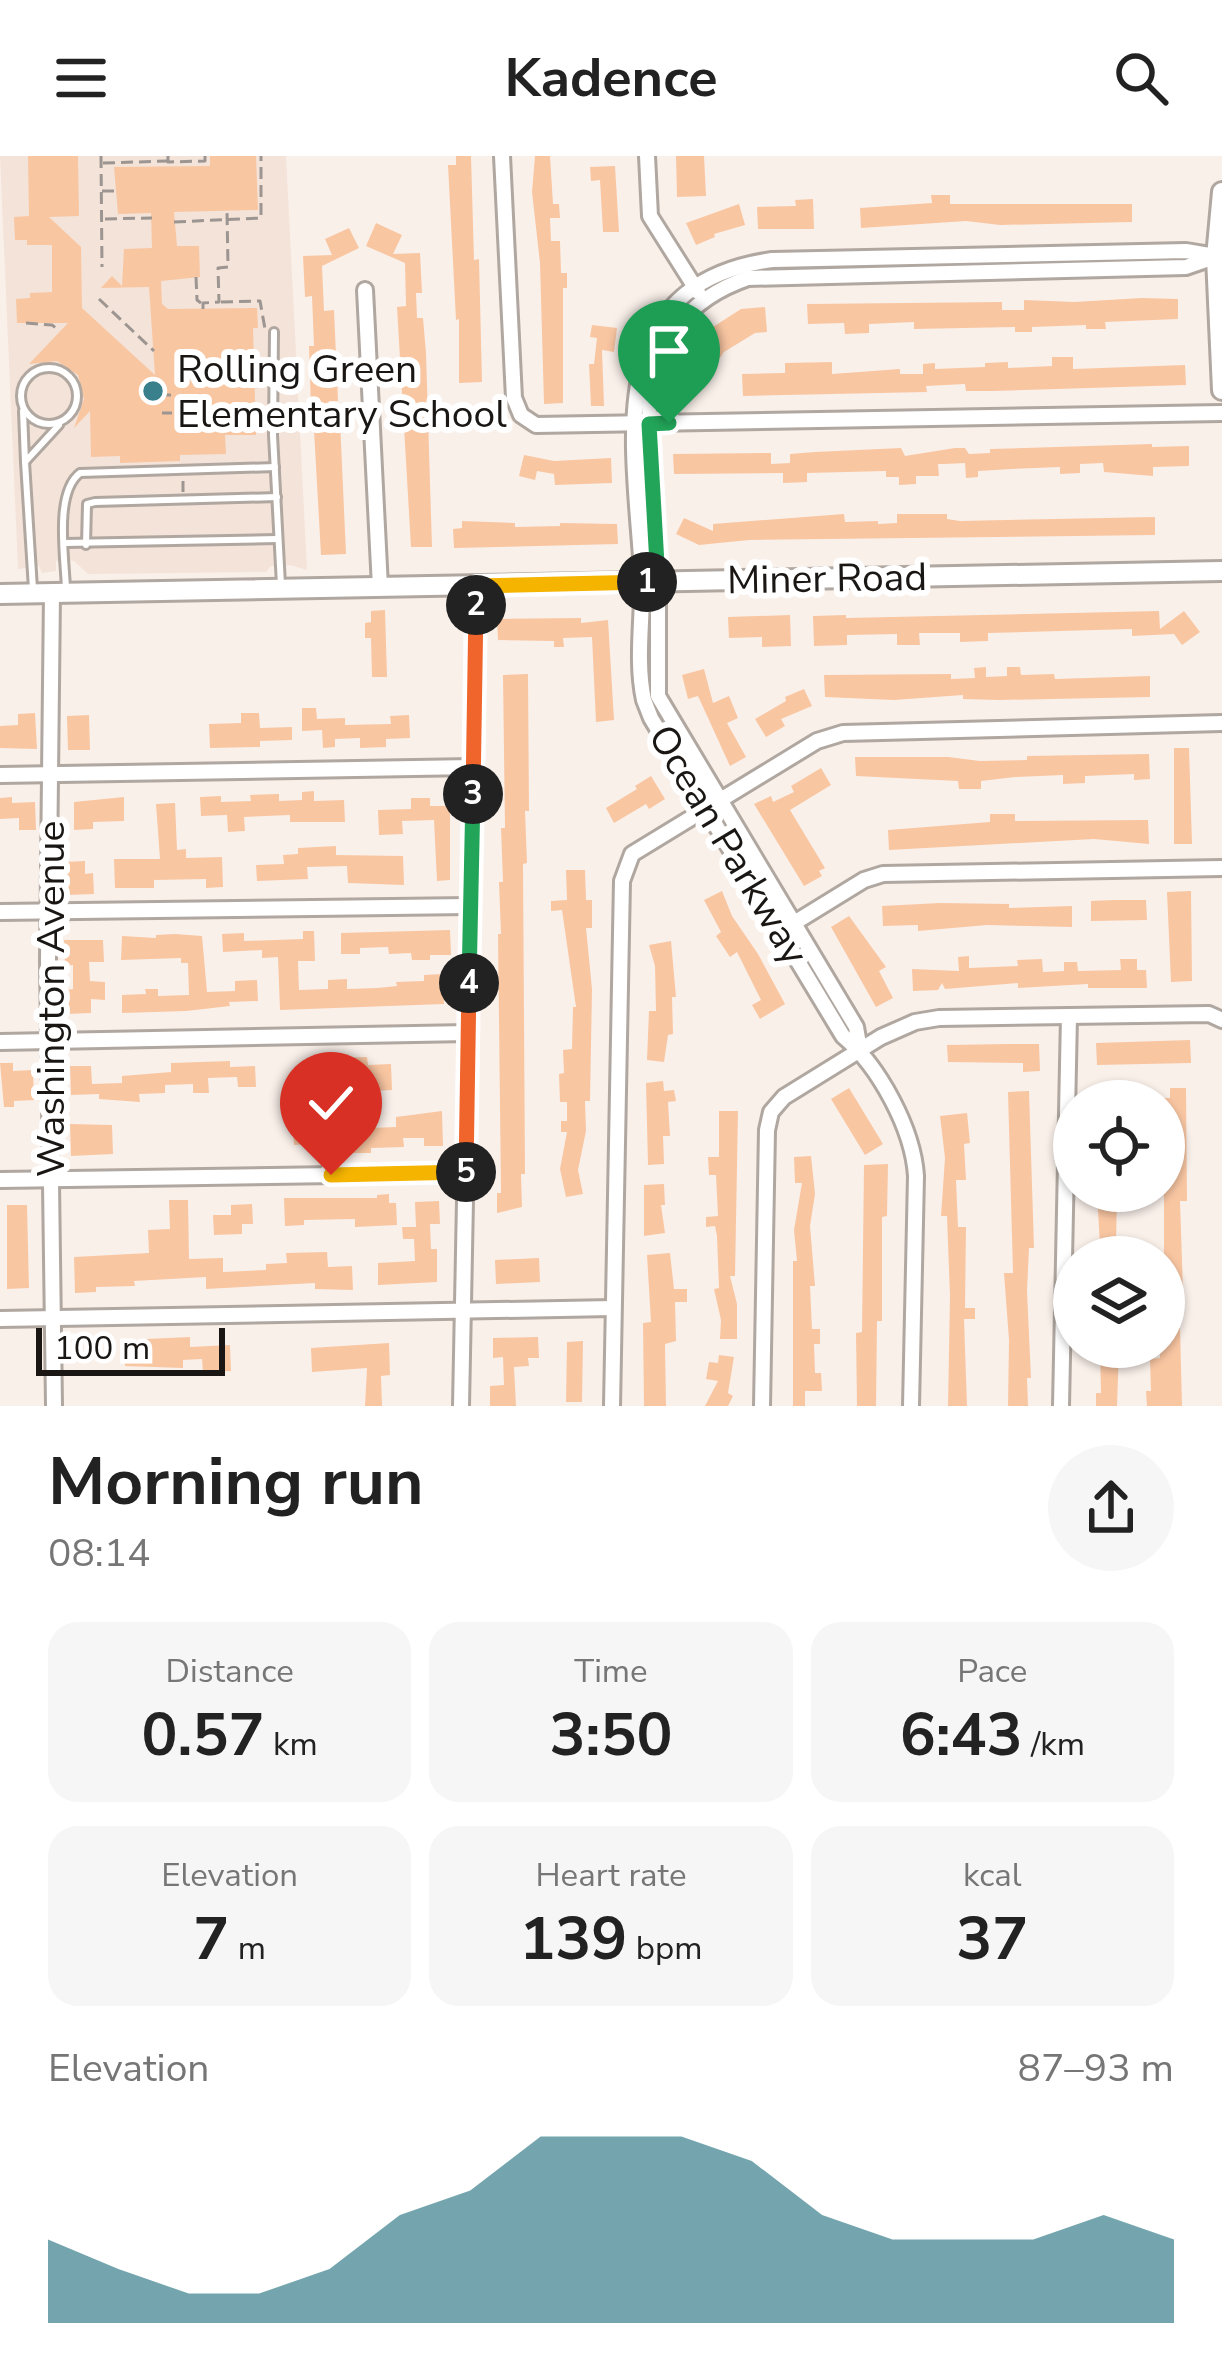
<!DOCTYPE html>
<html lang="en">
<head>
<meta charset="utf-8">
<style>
  body { margin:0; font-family:"Nunito Sans",sans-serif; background:#f6f6f6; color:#222; height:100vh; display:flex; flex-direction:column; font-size:45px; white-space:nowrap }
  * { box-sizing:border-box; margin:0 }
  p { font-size:39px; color:#767676 }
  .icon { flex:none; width:66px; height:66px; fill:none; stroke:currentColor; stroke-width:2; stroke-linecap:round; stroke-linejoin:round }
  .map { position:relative; height:1250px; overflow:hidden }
  .side { display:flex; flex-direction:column; background:#fff; flex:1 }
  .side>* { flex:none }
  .buttons { position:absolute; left:1053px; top:924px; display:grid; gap:24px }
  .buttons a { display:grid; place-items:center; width:132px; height:132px; border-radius:50%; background:#fff; box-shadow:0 3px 9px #0004; font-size:60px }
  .scale { position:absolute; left:36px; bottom:30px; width:189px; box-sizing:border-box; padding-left:12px; border:6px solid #191614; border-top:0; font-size:33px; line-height:42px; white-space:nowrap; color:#191614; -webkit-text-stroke:9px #fff; paint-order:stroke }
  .pin { position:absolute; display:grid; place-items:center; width:102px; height:102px; color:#fff; margin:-123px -51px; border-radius:50% 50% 50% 0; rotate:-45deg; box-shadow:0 0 12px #0007 }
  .pin .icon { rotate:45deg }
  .km { position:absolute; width:60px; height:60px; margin:-30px; border-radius:50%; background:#222; color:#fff; font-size:33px; line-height:60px; text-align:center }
  .round { display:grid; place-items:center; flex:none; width:126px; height:126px; border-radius:63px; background:#f6f6f6 }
  .head { display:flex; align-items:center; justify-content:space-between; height:204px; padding:0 48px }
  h1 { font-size:66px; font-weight:700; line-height:90px }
  .stats { display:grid; grid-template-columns:repeat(3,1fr); gap:18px; height:204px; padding:12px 48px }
  .stats div { display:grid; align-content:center; border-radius:30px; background:#f6f6f6; text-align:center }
  .stats b { font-size:60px; font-weight:700 }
  .stats small { font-size:33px; font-weight:400 }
  .stats p { font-size:33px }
  .chart { height:336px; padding:24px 48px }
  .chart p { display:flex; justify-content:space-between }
  .chart svg { width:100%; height:216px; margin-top:12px; fill:#3a808c; opacity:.7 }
  header { display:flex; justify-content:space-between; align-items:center; height:156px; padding:0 48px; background:#fff; font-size:54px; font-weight:700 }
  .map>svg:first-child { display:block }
  .built { fill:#f4e3d8 }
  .building { fill:#f9c6a2 }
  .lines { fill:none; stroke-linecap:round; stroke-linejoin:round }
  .lane-casing { stroke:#b0a7a0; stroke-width:12 }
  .street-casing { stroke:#b0a7a0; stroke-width:20 }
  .secondary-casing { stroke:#b0a7a0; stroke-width:24 }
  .path { stroke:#9c9591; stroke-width:3; stroke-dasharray:12 6; stroke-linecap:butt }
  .lane { stroke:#fff; stroke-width:6 }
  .street { stroke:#fff; stroke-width:14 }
  .secondary { stroke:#fff; stroke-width:18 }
  .split-1-casing { stroke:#fff; stroke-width:24 }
  .split-2-casing { stroke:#fff; stroke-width:24 }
  .split-3-casing { stroke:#fff; stroke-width:24 }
  .split-4-casing { stroke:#fff; stroke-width:24 }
  .split-5-casing { stroke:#fff; stroke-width:24 }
  .split-6-casing { stroke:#fff; stroke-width:24 }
  .split-1 { stroke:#22a559; stroke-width:15 }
  .split-2 { stroke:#f5b400; stroke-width:15 }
  .split-3 { stroke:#f0652b; stroke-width:15 }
  .split-4 { stroke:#22a559; stroke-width:15 }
  .split-5 { stroke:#f0652b; stroke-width:15 }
  .split-6 { stroke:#f5b400; stroke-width:15 }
  .poi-dot { fill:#3a808c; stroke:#fff; stroke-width:4.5 }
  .labels { text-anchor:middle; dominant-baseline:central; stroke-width:12; stroke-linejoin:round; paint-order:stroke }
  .poi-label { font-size:39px; fill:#191614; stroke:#fff; text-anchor:start }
  .street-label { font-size:39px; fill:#191614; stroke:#fff }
</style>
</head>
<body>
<header><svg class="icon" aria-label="menu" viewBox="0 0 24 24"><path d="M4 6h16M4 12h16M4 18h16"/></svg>Kadence<svg class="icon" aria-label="search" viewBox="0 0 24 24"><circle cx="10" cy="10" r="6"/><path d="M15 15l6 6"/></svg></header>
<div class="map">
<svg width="1222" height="1250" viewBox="0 0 1222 1250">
  <rect width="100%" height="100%" fill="#faf0ea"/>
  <polygon class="built" points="0,0 286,0 307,414 290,409 271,410 266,416 88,418 74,405 65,404 56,405 56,415 42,417 39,410 18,413"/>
  <g class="building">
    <polygon points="28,0 78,0 79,60 49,61 81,91 82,152 155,219 149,131 101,132 112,120 122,130 124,93 152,92 151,57 118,58 114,11 210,10 210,0 256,0 258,54 174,56 177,90 199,90 200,121 161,125 162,148 168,153 257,152 258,172 253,172 256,279 225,279 226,298 180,299 180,305 120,307 120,300 91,301 90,255 74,272 84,243 78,219 57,205 29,208 68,167 17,167 16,143 30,142 30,137 52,136 52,89 27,89 27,84 15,84 14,61 29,60"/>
    <polygon points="456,0 471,0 474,104 479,103 482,226 459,227 459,163 456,164 448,9 456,9"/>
    <polygon points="535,0 550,0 553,48 559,48 560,62 550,62 551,85 560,85 561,117 567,117 567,132 563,132 563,247 544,248 540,107 532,36"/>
    <polygon points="676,0 704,0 706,40 677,41"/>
    <polygon points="615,10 619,76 603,76 600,24 591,25 590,11"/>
    <polygon points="931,39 950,39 950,48 1132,48 1132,66 1000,69 966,65 861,72 860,52 932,47"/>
    <polygon points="813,43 814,73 758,73 757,51 796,50 795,44"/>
    <polygon points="739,48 745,69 714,78 715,81 696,89 686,67"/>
    <polygon points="376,67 402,79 393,98 420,97 422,137 416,137 417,162 423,162 426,197 432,391 411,391 397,151 406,150 405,107 366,90"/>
    <polygon points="349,72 359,92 322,110 324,155 334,154 338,245 329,245 329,265 340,264 346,398 321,399 314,274 318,274 318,255 311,255 310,220 309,190 314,190 312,140 305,141 303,100 332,99 325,83"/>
    <polygon points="1142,142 1178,143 1178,163 1105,166 1106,173 1086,173 1086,169 1032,171 1032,176 1015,176 1015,171 914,173 914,166 869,168 869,177 845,178 844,167 808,168 807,148 1002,146 1002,154 1024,154 1024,144 1074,146"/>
    <polygon points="765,151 767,176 755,177 724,196 712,213 693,200 713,171 741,153"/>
    <polygon points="592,169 617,172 614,196 602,194 604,250 591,250 589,208 594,208 597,182 590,181"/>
    <polygon points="1052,201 1073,201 1073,213 1185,209 1186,229 993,235 966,235 965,228 926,230 927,236 743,240 742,218 785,217 785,207 832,206 832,218 900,213 900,218 923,218 923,208 935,207 935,213 985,211 985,207 1008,206 1008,212 1052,210"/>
    <polygon points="1152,288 1152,291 1189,290 1189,310 1153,311 1153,320 1104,316 1103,307 1080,308 1080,317 1060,318 1060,311 1012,313 978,315 978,321 966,322 965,307 945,308 938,308 939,320 916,320 916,328 899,329 899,321 886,321 886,315 807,317 807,326 783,327 783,317 674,318 673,298 771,297 771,308 790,307 790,298 815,296 901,292 905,300 955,292 965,292 969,298 990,297 990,293"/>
    <polygon points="524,299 554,305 611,302 612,327 555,329 554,318 537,315 535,324 519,320"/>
    <polygon points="844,358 845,366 878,365 878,368 897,367 897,358 947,358 947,363 960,365 1155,361 1155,379 749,384 699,389 676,378 684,362 713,375 713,368"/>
    <polygon points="462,365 515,367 515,371 560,370 560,367 617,368 618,388 454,392 453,373 462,372"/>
    <polygon points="385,454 387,521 372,521 371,482 365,482 365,467 371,466 371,455"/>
    <polygon points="1159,455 1160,473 1184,455 1200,476 1182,489 1174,478 1132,480 1132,473 988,477 988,485 960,486 960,477 919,477 920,489 897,489 897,478 847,479 847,489 814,490 813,460 846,459 846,462"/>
    <polygon points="790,459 791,490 762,491 762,481 729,482 728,461"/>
    <polygon points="581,462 581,467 608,464 614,564 596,566 592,481 563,482 564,491 554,491 554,485 498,484 497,463"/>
    <polygon points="986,511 986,521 1007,520 1007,511 1020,511 1021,519 1054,518 1055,523 1150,520 1150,541 999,544 963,543 963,539 894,544 825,541 824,519 951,518 951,523 975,522 974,512"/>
    <polygon points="704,513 713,547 729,540 738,562 727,567 746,601 730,610 698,540 688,543 682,519"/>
    <polygon points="528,518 529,655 525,655 527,707 523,708 525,1018 521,1018 522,1051 497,1057 497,1037 501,1037 498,778 501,778 499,726 503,726 501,672 505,672 503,519"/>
    <polygon points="804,533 812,550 781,563 785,570 766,581 755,563 786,545 785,541"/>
    <polygon points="302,552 316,552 317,563 345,562 345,569 391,568 390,560 409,559 410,582 386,583 386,591 360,592 360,582 335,583 335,591 323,592 322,574 302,575"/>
    <polygon points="35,557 37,593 0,592 0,570 18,569 18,558"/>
    <polygon points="241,557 259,557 260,572 292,571 292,584 260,585 260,591 210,592 209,568 241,567"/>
    <polygon points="89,559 90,594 68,594 67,560"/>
    <polygon points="1174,592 1189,592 1192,688 1174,688"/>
    <polygon points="1149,598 1150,623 1134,624 1134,618 1085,620 1085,627 1063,628 1063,619 1015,621 981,625 981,633 959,633 958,625 856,620 855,601 948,601 980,605 1027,604 1027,600"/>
    <polygon points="821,612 831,629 790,654 825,712 819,715 822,720 804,730 754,648 771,640 773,646 794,636 791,630"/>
    <polygon points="651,620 665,643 649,653 646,648 614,667 606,652 637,633 635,630"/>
    <polygon points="314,635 314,645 344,644 345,666 290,666 290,659 244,661 245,675 228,676 227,659 201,660 200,641 221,640 221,646 251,645 250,639 279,638 279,645 302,644 302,636"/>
    <polygon points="12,641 12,647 35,646 36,674 19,674 19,662 0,663 0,642"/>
    <polygon points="124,641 124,665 93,666 93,673 74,674 74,646"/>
    <polygon points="411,642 430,642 430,650 450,650 450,724 437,725 434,664 402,665 403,678 379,679 378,654 411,653"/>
    <polygon points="175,647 177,694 186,693 186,702 222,701 223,731 206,732 206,723 154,724 154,732 115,732 114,703 160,703 156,648"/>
    <polygon points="990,658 1015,658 1015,665 1148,664 1149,688 1094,683 889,694 888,674 990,666"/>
    <polygon points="336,690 336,699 403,700 404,729 348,727 347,710 307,711 308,723 257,725 256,709 284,708 283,699 298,698 298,692"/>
    <polygon points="85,705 85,718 93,717 94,738 67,739 66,706"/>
    <polygon points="566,714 585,714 586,744 592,744 592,772 586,772 592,833 590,945 585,945 586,975 578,1014 583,1038 566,1041 560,1013 567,976 561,976 561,965 567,965 567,946 560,946 559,918 564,917 563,894 572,893 573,851 576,851 562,754 551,755 551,745 567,744"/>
    <polygon points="722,735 732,760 758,798 785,848 760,863 752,849 761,844 737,796 730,801 716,780 721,776 704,744"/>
    <polygon points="1191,735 1192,825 1171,826 1167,736"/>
    <polygon points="1113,744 1146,744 1147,764 1091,765 1091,745"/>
    <polygon points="940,747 1009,748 1009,752 1072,750 1072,771 987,769 918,775 918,769 883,770 882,750"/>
    <polygon points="849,760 886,811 879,815 893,842 876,851 831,771"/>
    <polygon points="450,774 451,799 430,799 430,804 412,804 411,797 389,798 388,791 360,792 360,798 341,798 341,777"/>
    <polygon points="303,775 314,775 315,805 298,805 299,834 328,833 328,824 347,823 347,833 377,832 397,830 396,826 424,825 424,819 443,818 444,848 280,854 278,801 262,802 262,794 223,796 222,778 244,777 244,785 303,783"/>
    <polygon points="175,778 202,780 207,836 235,835 235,825 257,824 258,845 229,846 230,850 186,855 122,857 122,839 146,838 145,833 158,833 158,840 189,839 188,807 181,807 181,802 121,804 122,780 156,782 156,779"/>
    <polygon points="64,784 103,784 104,806 89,806 90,825 105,826 105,844 91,843 91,857 66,858 66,834 73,833 73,809 65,810"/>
    <polygon points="671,785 676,841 672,841 673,878 668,879 664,906 647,904 649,855 656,855 655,810 649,789"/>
    <polygon points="969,800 969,812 1018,810 1017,804 1042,803 1043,816 1064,815 1064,806 1077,806 1078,815 1121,814 1120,803 1137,803 1137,814 1146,814 1147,832 1088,832 1088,828 1018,832 1018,827 945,833 942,827 938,834 913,835 912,813 959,815 958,801"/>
    <polygon points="1190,884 1191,907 1097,909 1096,887"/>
    <polygon points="1009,888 1039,888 1040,915 1023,916 1023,907 948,906 947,889"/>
    <polygon points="367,901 368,909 391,908 392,934 375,935 375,920 336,921 335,902"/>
    <polygon points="230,905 230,911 255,910 256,931 238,931 237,921 208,922 209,937 193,937 193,928 165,929 165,937 139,938 140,946 99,943 99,938 71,939 70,910 91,910 92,928 122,927 122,920 171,916 171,907"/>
    <polygon points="0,907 13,907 13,915 33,914 34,944 14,945 14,951 4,951"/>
    <polygon points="663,925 664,935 674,934 676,945 668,946 670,980 663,980 664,1008 648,1009 646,927"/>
    <polygon points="849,932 883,988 865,999 831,943"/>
    <polygon points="1170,932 1186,932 1187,1045 1180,1045 1183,1133 1179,1133 1182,1250 1147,1250 1146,1235 1151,1235 1150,1203 1160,1202 1160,1192 1164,1192 1164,1029 1169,1029 1169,1003 1164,1004 1164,986 1169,986 1164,942 1170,942"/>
    <polygon points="1029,935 1034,1092 1029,1092 1027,1135 1031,1222 1027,1222 1028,1250 1008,1250 1009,1184 1004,1117 1013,1117 1008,936"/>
    <polygon points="442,955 443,990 424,990 424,982 403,982 404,991 371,992 371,997 353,997 352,991 330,992 330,987 294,989 292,957 316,956 316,977 352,975 351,965 370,964 370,972 396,971 396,961"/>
    <polygon points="719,955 738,955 735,1120 730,1120 737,1148 737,1183 720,1183 721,1164 714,1133 719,1132 717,1080 715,1070 706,1071 706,1061 718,1060 716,1019 709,1019 708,1001 719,1001"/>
    <polygon points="967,957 970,987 964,988 966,1024 956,1024 958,1071 966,1071 965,1152 975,1152 975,1163 964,1163 967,1250 948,1250 950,1140 947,1060 941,1060 945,1002 940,960"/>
    <polygon points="70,968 112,969 113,998 71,1000"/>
    <polygon points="811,1000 815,1038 810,1070 815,1130 810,1130 812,1173 820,1173 820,1188 814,1188 815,1217 821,1217 822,1235 805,1235 805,1250 793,1250 793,1105 797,1105 794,1074 802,1027 795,1027 794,1001"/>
    <polygon points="888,1008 887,1060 882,1061 882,1165 877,1165 876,1250 857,1250 856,1177 862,1176 864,1009"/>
    <polygon points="664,1028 665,1049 661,1049 665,1077 644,1080 644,1029"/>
    <polygon points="1097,1035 1117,1035 1116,1090 1100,1091"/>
    <polygon points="389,1038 389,1047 396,1047 397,1069 355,1071 355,1063 304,1064 304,1069 285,1070 284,1042 377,1042 377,1039"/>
    <polygon points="169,1044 188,1044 189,1103 223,1102 223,1116 266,1114 266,1108 287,1107 286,1097 327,1096 328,1111 352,1110 353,1134 315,1133 315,1127 206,1133 206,1121 134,1125 135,1130 96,1131 96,1136 75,1137 74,1101 149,1097 148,1074 170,1073"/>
    <polygon points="439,1045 440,1068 430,1068 431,1093 437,1093 437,1126 378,1129 378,1107 415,1105 414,1083 403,1083 402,1071 416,1071 415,1046"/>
    <polygon points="252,1048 253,1068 242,1068 242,1078 214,1079 213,1059 231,1059 231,1049"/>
    <polygon points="7,1049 27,1049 29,1132 7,1133"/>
    <polygon points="670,1097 674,1133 687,1133 687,1146 675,1146 676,1185 665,1188 666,1250 644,1250 643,1167 651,1166 647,1099"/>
    <polygon points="539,1102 540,1126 496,1128 495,1104"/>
    <polygon points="190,1181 190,1191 230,1189 231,1215 203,1216 202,1203 183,1204 183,1212 125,1210 124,1184"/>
    <polygon points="538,1181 539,1202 528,1202 529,1210 514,1211 516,1250 490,1250 490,1230 504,1229 503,1201 493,1202 493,1182"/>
    <polygon points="583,1185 582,1246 566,1246 567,1186"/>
    <polygon points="389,1187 390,1219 381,1220 382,1250 365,1250 367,1212 312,1216 311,1192"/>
    <polygon points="1100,1193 1119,1193 1117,1250 1096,1250 1096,1237 1101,1237"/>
    <polygon points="719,1199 734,1201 728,1237 733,1240 728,1250 705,1250 718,1225 706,1223 709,1206 718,1207"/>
  </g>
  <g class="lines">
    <defs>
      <g id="lane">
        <polyline points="274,176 273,279 281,429"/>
        <circle cx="49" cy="240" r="28"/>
        <polyline points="23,255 25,306 59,269"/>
        <polyline points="25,306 33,433"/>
        <polyline points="65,387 277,383"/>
        <polyline points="86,389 87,348 95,346 277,341"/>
        <path d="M66 433C65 402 54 337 80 317L275 311"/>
      </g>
      <g id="street">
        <polyline points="502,0 514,242 521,259 536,269 1222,257"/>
        <polyline points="647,0 650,60 698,136"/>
        <polyline points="365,134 380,431"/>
        <polyline points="52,437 48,804 54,1250"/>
        <polyline points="0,619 473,611"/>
        <polyline points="0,756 470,750"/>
        <polyline points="786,772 864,724 883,718 1222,712"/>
        <polyline points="0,886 468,877"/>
        <path d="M860 894 856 871 658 540V426L649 250C655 185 687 143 748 122L1186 111 1212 102"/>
        <polyline points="0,1024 466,1017"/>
        <polyline points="0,1163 613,1152"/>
        <polyline points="461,1250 477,429"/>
        <polyline points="612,1250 622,725 632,698 817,585 843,577 1222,567"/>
        <polyline points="762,1250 767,974 771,956 784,941 881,881 915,866 939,862 1209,858 1222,864"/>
        <path d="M911 1250 916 1020C913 973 879 910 843 880L651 562 644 544C635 502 644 457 642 415 634 287 600 128 772 104L1186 95 1222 101"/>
        <polyline points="1061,1250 1069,860"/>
      </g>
      <g id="secondary">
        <polyline points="1222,36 1216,101 1222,234"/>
        <polyline points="0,438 1222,415"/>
      </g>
    </defs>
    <use href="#lane" class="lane-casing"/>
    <use href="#street" class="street-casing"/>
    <use href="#secondary" class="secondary-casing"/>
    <g class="path">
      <polyline points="101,0 102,111"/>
      <polyline points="168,0 168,6 205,5 205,0"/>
      <polyline points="103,7 168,5"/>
      <polyline points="102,35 118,35"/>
      <polyline points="105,63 152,62"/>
      <polyline points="174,66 261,62 261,0"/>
      <polyline points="196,121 197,144 201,147"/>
      <polyline points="99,143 154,195"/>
      <polyline points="221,146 260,145 265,173"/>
      <polyline points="203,153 203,147 219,146 218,112 228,111 227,56"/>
      <polyline points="26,167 52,169 60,175"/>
      <polyline points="162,239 171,239"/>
      <polyline points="162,257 172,257"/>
      <polyline points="183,325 183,336"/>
    </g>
    <use href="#lane" class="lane"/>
    <use href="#street" class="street"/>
    <use href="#secondary" class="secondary"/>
  </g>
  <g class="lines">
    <defs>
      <polyline id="split-1" points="647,426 658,426 649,268 669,267"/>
      <polyline id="split-2" points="476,449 477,430 647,426"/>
      <polyline id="split-3" points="473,638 476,449"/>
      <polyline id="split-4" points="469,827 473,638"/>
      <polyline id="split-5" points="466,1016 469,827"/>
      <polyline id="split-6" points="331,1019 466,1016"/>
    </defs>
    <use href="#split-1" class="split-1-casing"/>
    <use href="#split-2" class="split-2-casing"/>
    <use href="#split-3" class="split-3-casing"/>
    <use href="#split-4" class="split-4-casing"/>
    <use href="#split-5" class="split-5-casing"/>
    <use href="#split-6" class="split-6-casing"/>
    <use href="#split-1" class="split-1"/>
    <use href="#split-2" class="split-2"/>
    <use href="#split-3" class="split-3"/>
    <use href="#split-4" class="split-4"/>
    <use href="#split-5" class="split-5"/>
    <use href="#split-6" class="split-6"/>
  </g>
  <circle class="poi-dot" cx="153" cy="235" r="12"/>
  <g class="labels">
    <g class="poi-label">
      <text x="177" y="213">Rolling Green<tspan x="177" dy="45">Elementary School</tspan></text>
    </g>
    <g class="street-label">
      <text transform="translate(827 423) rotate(-1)">Miner Road</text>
      <text transform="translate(728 689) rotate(59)">Ocean Parkway</text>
      <text transform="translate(51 843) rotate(-90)">Washington Avenue</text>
    </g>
  </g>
</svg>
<div class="buttons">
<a><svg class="icon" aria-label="locate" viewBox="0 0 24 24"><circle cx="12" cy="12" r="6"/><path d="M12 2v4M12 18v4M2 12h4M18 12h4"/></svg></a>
<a><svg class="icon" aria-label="layers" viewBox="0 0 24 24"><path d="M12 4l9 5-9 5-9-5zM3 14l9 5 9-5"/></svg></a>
</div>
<div class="scale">100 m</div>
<div class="pin" style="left:669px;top:267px;background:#1e9e55"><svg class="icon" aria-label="arrive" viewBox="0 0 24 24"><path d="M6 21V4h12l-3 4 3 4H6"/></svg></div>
<div class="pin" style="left:331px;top:1019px;background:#d93025"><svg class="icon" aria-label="check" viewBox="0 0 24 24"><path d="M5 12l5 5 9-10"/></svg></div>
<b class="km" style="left:647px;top:426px">1</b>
<b class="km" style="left:476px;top:449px">2</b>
<b class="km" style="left:473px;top:638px">3</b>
<b class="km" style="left:469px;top:827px">4</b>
<b class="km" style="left:466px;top:1016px">5</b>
</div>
<section class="side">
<div class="head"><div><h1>Morning run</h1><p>08:14</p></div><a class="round"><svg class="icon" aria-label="share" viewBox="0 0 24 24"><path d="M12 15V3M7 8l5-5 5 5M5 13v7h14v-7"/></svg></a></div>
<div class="stats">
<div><p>Distance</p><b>0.57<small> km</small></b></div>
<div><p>Time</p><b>3:50</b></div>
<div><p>Pace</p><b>6:43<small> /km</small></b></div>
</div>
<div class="stats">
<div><p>Elevation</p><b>7<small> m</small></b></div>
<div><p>Heart rate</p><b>139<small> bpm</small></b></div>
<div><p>kcal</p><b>37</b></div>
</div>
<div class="chart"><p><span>Elevation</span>87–93 m</p>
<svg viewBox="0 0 160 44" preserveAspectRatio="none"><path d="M0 44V27L10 33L20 38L30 38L40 33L50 22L60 17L70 6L80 6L90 6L100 11L110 22L120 27L130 27L140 27L150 22L160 27V44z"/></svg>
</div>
</section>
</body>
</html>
